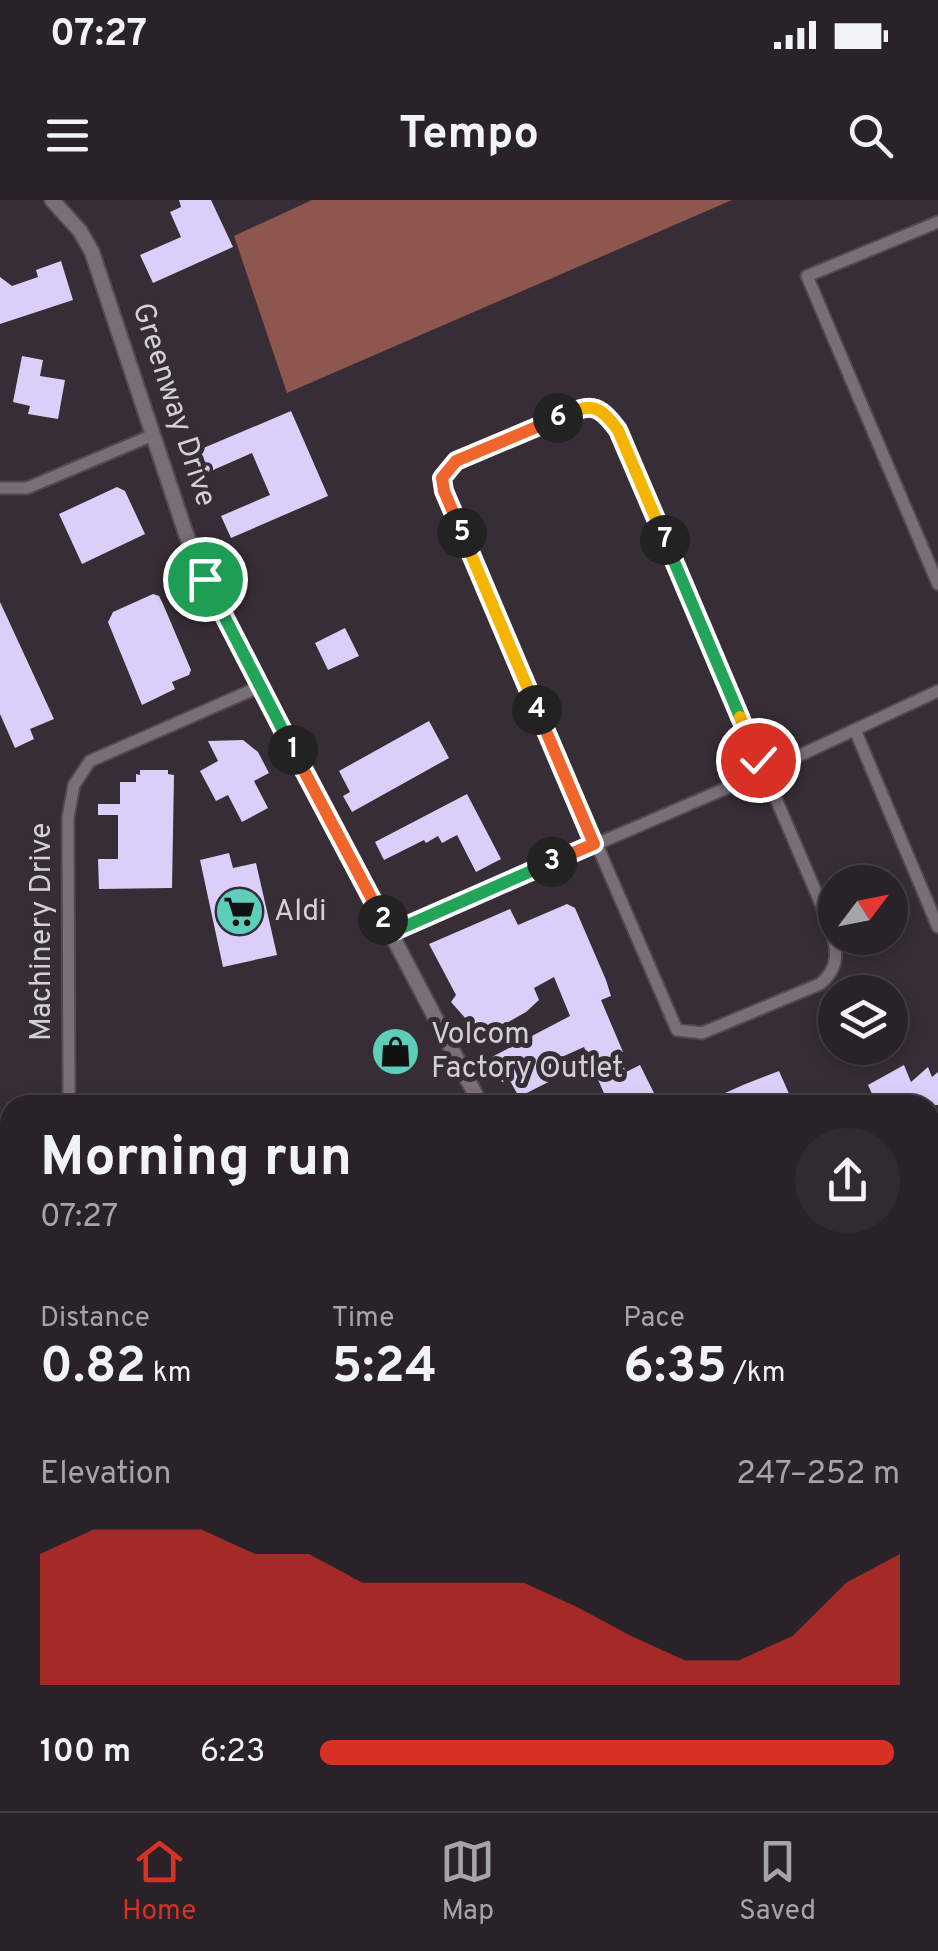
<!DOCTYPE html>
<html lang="en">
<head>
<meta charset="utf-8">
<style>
  body { margin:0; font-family:Overpass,sans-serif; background:#312a30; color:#f1f3f6; height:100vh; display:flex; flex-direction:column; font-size:38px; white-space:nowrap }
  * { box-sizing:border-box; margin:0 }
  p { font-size:32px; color:#a5a4a8 }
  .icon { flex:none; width:55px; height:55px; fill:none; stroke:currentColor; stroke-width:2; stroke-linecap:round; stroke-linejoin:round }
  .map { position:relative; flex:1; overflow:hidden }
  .side { position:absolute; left:0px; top:895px; width:940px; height:718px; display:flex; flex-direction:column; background:#292228; border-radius:30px 30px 0 0; box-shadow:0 5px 15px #0003,0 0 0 2px #453f45 }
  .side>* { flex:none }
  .needle { width:65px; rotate:58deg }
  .controls { position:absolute; left:818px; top:665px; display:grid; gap:20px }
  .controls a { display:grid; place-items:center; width:90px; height:90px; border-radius:50%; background:#292228; box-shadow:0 5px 15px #0003,0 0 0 2px #453f45; font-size:50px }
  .pin { position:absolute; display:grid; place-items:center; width:85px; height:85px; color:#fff; margin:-42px; border:5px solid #fff; border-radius:50%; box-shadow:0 2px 10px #0007 }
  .km { position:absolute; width:50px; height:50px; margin:-25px; border-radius:50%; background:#222; color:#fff; font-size:28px; line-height:50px; text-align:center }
  .round { display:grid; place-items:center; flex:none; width:105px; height:105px; border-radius:52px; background:#312a30 }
  .overview { display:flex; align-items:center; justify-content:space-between; height:170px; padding:0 40px }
  h1 { font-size:55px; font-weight:700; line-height:75px }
  .metrics { display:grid; grid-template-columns:repeat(3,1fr); gap:15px; height:170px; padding:10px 40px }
  .metrics div { display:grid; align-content:center }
  .metrics b { font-size:50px; font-weight:700 }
  .metrics small { font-size:28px; font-weight:400 }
  .metrics p { font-size:28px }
  .chart { height:280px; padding:20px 40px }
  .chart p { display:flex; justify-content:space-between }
  .chart svg { width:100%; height:180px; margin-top:10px; fill:#d93025; opacity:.7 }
  ul { padding:0 40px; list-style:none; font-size:32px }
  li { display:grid; grid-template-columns:160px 120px 1fr; align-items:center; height:75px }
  li i { height:25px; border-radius:12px; background:#d93025 }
  .status { display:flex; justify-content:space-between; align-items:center; height:70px; padding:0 50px; background:#292228; direction:ltr }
  .status svg { height:28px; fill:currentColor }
  header { display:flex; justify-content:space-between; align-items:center; height:130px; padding:0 40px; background:#292228; font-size:45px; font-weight:700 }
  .tab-bar { display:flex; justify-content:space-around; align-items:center; height:140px; border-top:2px solid #453f45; background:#292228; font-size:28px; color:#a5a4a8 }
  .tab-bar a { display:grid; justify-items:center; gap:5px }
  .tab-bar .selected { color:#d93025 }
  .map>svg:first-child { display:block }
  .forest { fill:#8d564e }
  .building { fill:#dbcef8 }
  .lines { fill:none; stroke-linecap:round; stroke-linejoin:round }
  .service-casing { stroke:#524951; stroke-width:10 }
  .minor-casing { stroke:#524951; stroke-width:15 }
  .tertiary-casing { stroke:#524951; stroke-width:18 }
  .secondary-casing { stroke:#524951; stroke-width:19 }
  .service { stroke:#7a6f79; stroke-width:6 }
  .minor { stroke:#7a6f79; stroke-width:11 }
  .tertiary { stroke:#7a6f79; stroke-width:14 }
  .secondary { stroke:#7a6f79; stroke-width:15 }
  .split-1-casing { stroke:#fff; stroke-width:20 }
  .split-2-casing { stroke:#fff; stroke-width:20 }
  .split-3-casing { stroke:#fff; stroke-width:20 }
  .split-4-casing { stroke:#fff; stroke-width:20 }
  .split-5-casing { stroke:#fff; stroke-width:20 }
  .split-6-casing { stroke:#fff; stroke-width:20 }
  .split-7-casing { stroke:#fff; stroke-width:20 }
  .split-8-casing { stroke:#fff; stroke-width:20 }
  .split-9-casing { stroke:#fff; stroke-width:20 }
  .split-1 { stroke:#22a559; stroke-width:12 }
  .split-2 { stroke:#f0652b; stroke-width:12 }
  .split-3 { stroke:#22a559; stroke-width:12 }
  .split-4 { stroke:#f0652b; stroke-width:12 }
  .split-5 { stroke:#f5b400; stroke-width:12 }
  .split-6 { stroke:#f0652b; stroke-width:12 }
  .split-7 { stroke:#f5b400; stroke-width:12 }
  .split-8 { stroke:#22a559; stroke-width:12 }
  .split-9 { stroke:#f5b400; stroke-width:12 }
  .labels { text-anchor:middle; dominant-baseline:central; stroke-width:10; stroke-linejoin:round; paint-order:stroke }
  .street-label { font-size:30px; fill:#d6d0d5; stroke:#372d36 }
  .poi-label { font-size:30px; fill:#d6d0d5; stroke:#372d36; text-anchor:start }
</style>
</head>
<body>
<div class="status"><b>07:27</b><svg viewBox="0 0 49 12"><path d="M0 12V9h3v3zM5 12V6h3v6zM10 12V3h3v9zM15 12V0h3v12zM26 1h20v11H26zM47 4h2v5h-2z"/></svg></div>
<header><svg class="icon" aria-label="menu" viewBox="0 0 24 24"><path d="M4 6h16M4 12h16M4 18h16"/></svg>Tempo<svg class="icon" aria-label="search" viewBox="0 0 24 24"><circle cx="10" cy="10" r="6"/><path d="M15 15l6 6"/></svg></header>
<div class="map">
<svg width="938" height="1611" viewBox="0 0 938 1611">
  <rect width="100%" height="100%" fill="#372d36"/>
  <polygon class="forest" points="312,0 732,0 287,193 234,36"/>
  <g class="building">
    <polygon points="179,0 211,0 233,47 153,83 140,55 181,37 170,12 181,7"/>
    <polygon points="61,61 73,100 0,124 0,77 12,86 38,77 36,70"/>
    <polygon points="22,156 43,160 40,176 65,180 58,219 28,214 30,206 13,202"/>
    <polygon points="291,211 328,296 231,338 221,316 270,295 252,253 204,274 194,252"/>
    <polygon points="117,287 125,291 145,334 82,364 59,314"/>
    <polygon points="153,394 159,396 163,404 191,470 189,475 172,482 175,489 142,505 108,422 113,412"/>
    <polygon points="0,402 54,519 30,529 34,539 15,548 0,514"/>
    <polygon points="345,428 359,456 328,470 315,443"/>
    <polygon points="429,521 449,558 352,612 343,596 350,592 339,571"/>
    <polygon points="243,540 258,552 269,573 254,581 268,608 242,622 228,595 216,601 200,571 218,561 208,541"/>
    <polygon points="140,570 168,570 168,574 174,575 172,688 99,689 98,659 118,659 118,615 98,615 98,604 120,604 120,582 136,582 136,574 140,575"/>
    <polygon points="467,594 501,659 476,672 457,635 442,643 438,636 426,643 424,640 384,660 375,642"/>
    <polygon points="229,653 233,668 256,663 277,755 223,767 200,660"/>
    <polygon points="567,704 575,708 606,780 611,796 601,800 623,852 618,854 626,872 640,865 660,905 609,905 584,847 564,856 567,863 558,868 562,875 519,897 509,879 502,882 490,858 570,816 554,777 534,788 539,800 526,812 482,837 451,802 456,795 429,744 510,709 518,725"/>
    <polygon points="904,865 911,882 928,867 932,877 938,872 938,905 877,905 868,885"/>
    <polygon points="779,871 794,905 698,905 743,885"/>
  </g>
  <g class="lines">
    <defs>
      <g id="service">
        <polyline points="930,1085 938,1079"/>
        <polyline points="930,1091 938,1093"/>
        <polyline points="930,1244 938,1254"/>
        <polyline points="649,1602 652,1611"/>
        <polyline points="721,1602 724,1611"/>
        <polyline points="733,1602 737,1611"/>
      </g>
      <g id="minor">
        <polyline points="938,22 807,76 938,384"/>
        <path d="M583 207C601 206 608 216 618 230L830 725C837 748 841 767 820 784L702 833 677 830 444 291 442 277 456 261Z"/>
        <polyline points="0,288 27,288 153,235"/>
        <polyline points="855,530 938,727"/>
        <polyline points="390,733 764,572 938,491"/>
        <polyline points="69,905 68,618 74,585 90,561 259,487"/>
        <polyline points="0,1546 10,1542"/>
        <polyline points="112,1602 117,1611"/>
        <polyline points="497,1602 499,1611"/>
      </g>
      <polyline id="tertiary" points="52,0 80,31 92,52 186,334 205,379 481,905"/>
      <g id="secondary">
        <polyline points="930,992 938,986"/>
        <polyline points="930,1023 938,1017"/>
        <polyline points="136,1611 146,1602"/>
        <polyline points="172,1611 183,1602"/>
      </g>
    </defs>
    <use href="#service" class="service-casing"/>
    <use href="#minor" class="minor-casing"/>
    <use href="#tertiary" class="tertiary-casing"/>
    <use href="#secondary" class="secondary-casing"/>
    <use href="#service" class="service"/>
    <use href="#minor" class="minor"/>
    <use href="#tertiary" class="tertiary"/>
    <use href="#secondary" class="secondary"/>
  </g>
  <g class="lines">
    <defs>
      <polyline id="split-1" points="205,379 293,550"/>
      <polyline id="split-2" points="293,550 383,720"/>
      <polyline id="split-3" points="383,720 390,733 552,662"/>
      <polyline id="split-4" points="537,510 594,644 552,662"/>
      <polyline id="split-5" points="462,333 537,510"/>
      <polyline id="split-6" points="462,333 444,291 442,278 456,261 558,218"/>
      <path id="split-7" d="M558 218C589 205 596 200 618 230L665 340"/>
      <polyline id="split-8" points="665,340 740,517"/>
      <polyline id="split-9" points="740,517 758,560"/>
    </defs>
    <use href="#split-1" class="split-1-casing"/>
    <use href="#split-2" class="split-2-casing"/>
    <use href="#split-3" class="split-3-casing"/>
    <use href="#split-4" class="split-4-casing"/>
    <use href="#split-5" class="split-5-casing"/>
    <use href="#split-6" class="split-6-casing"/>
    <use href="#split-7" class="split-7-casing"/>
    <use href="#split-8" class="split-8-casing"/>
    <use href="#split-9" class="split-9-casing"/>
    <use href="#split-1" class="split-1"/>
    <use href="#split-2" class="split-2"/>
    <use href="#split-3" class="split-3"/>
    <use href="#split-4" class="split-4"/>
    <use href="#split-5" class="split-5"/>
    <use href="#split-6" class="split-6"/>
    <use href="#split-7" class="split-7"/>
    <use href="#split-8" class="split-8"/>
    <use href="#split-9" class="split-9"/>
  </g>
  <defs>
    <symbol id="supermarket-disc" viewBox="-11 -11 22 22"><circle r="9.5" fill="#5cceba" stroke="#372d36"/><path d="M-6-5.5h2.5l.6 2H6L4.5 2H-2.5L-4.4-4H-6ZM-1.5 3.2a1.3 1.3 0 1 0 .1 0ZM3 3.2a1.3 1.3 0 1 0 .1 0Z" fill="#111"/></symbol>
    <symbol id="shop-disc" viewBox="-11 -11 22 22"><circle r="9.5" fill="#5cceba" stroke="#372d36"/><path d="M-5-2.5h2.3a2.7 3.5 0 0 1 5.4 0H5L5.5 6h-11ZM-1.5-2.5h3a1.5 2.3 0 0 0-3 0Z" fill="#111"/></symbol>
  </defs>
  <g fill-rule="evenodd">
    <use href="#supermarket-disc" x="212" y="684" width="55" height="55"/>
    <use href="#shop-disc" x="368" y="824" width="55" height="55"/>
  </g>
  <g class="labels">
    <g class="street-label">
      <text transform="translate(173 205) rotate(72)">Greenway Drive</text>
      <text transform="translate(42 732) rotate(-90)">Machinery Drive</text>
    </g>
    <g class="poi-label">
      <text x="274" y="712">Aldi</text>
      <text x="431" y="835">Volcom<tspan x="431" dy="34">Factory Outlet</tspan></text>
    </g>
  </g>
</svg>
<div class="controls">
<a><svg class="needle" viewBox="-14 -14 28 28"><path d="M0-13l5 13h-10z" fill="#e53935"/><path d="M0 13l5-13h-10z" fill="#a5a4a8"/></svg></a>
<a><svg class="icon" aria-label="layers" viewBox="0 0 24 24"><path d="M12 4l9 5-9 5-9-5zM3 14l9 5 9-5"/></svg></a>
</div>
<div class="pin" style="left:205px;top:379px;background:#1e9e55"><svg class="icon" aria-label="arrive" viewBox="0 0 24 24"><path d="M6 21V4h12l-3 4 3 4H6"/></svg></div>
<div class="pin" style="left:758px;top:560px;background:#d93025"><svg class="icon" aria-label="check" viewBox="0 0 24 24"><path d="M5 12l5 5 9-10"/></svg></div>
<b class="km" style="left:293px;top:550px">1</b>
<b class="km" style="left:383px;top:720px">2</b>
<b class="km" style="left:552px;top:662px">3</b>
<b class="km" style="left:537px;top:510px">4</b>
<b class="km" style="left:462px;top:333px">5</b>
<b class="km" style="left:558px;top:218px">6</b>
<b class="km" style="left:665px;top:340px">7</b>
<section class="side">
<div class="overview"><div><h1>Morning run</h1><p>07:27</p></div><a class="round"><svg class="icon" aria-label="share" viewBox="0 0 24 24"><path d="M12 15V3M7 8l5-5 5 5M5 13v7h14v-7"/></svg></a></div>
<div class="metrics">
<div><p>Distance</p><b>0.82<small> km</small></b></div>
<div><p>Time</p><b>5:24</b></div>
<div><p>Pace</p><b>6:35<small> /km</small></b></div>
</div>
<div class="chart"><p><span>Elevation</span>247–252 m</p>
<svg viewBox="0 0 160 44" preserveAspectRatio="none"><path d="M0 44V12L10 6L20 6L30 6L40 12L50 12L60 19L70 19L80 19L90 19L100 25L110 32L120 38L130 38L140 32L150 19L160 12V44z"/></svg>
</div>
<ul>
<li><b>100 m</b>6:23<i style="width:99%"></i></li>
</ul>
</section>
</div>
<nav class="tab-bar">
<a class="selected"><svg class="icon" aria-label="home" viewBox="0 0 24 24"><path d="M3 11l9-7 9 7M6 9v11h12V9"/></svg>Home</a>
<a><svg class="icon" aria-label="map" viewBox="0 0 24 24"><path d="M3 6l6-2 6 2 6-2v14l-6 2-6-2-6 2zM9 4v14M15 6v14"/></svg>Map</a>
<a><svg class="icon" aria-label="saved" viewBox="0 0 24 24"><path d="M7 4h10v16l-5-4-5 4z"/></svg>Saved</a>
</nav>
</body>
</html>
